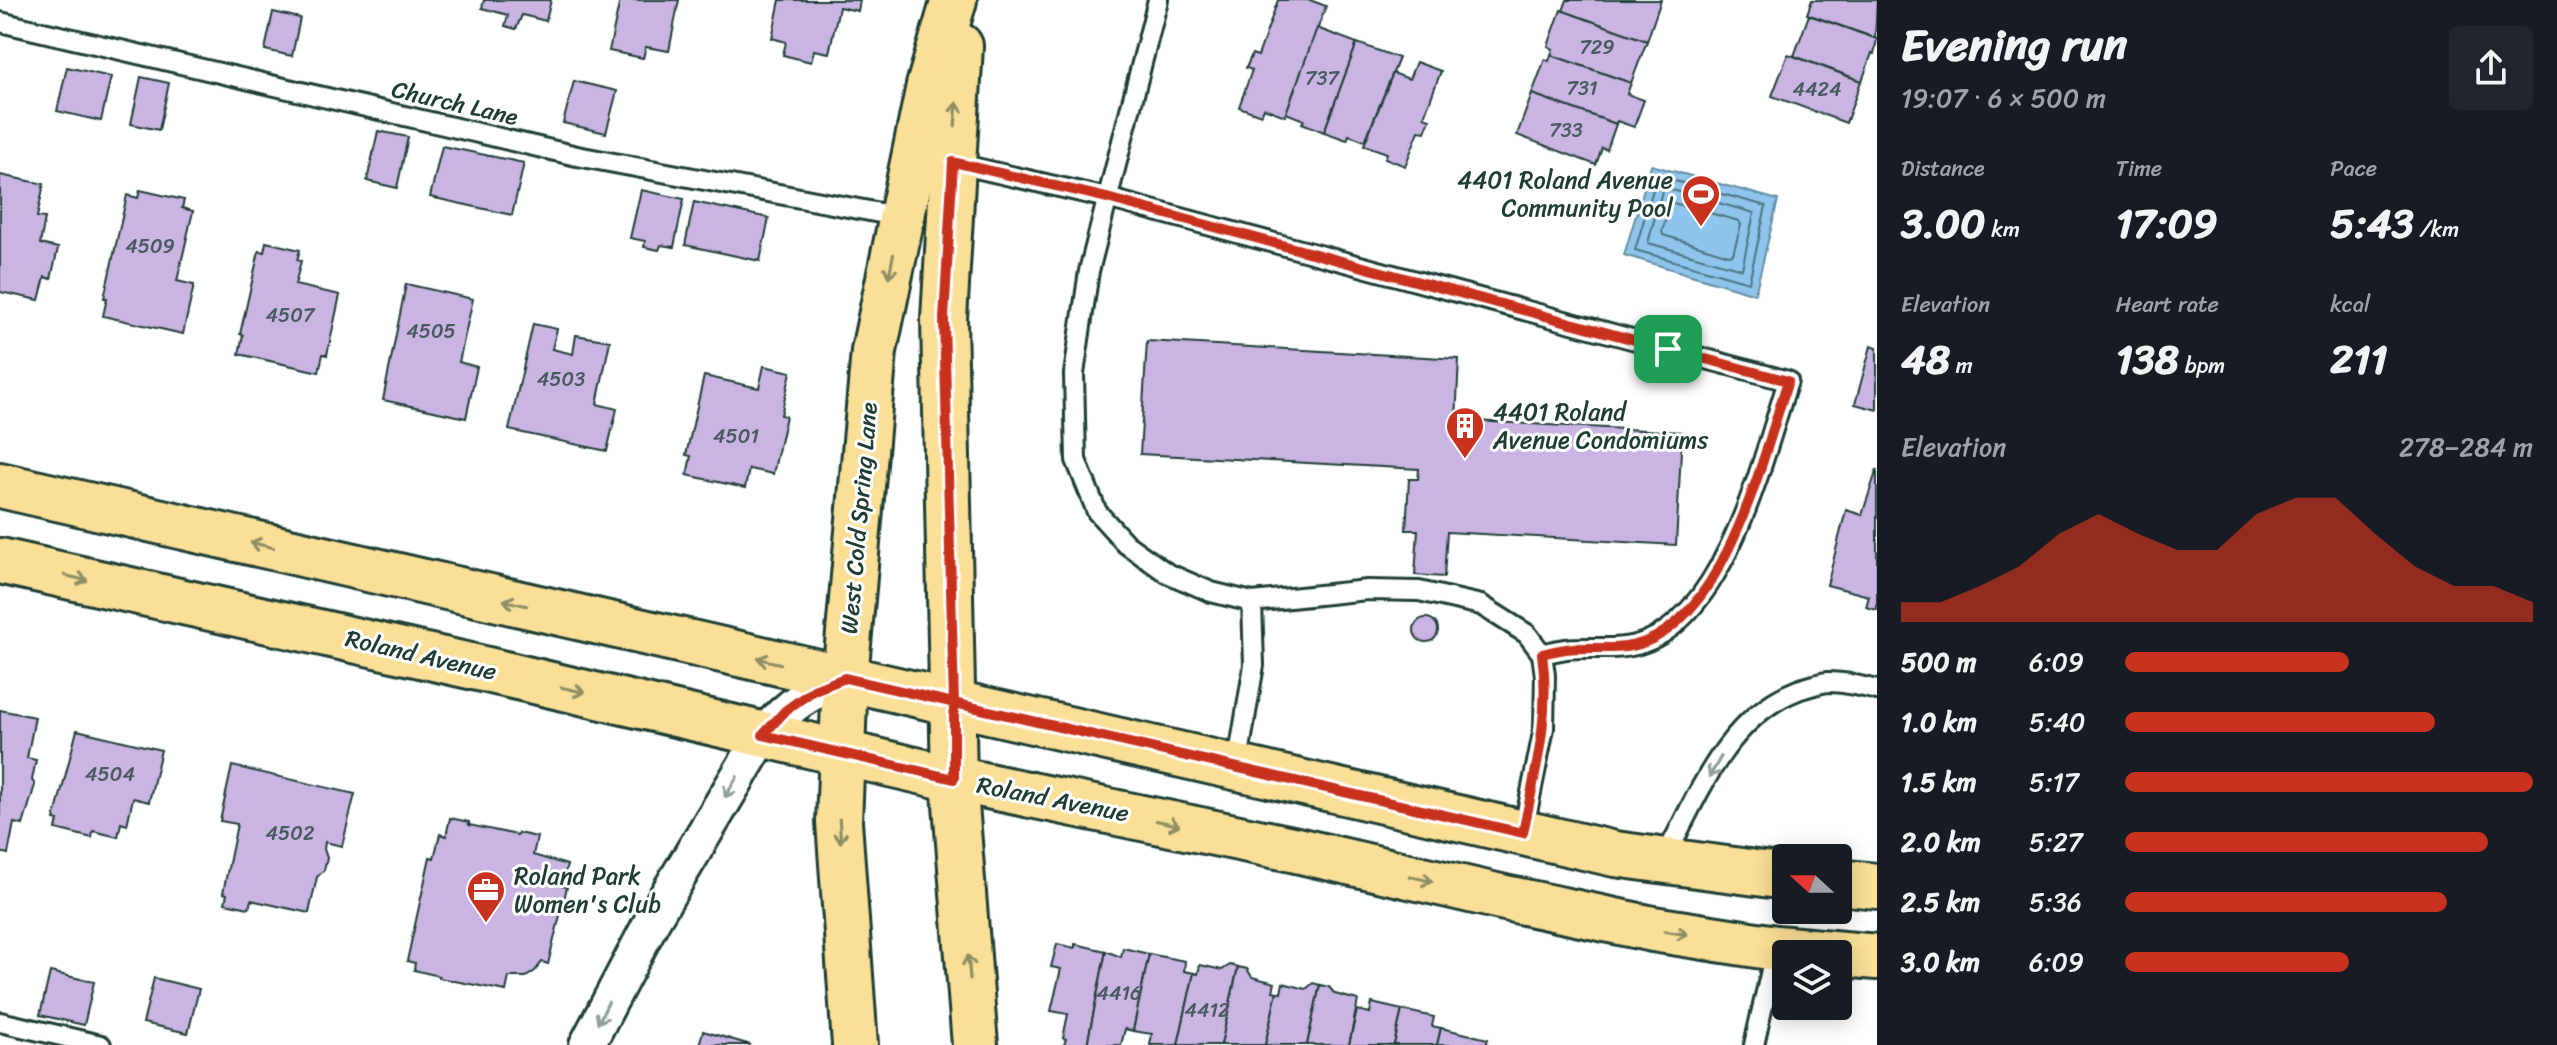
<!DOCTYPE html>
<html lang="en">
<head>
<meta charset="utf-8">
<style>
  body { margin:0; font-family:Sriracha,sans-serif; background:#20242c; color:#f1f3f6; height:100vh; display:flex; flex-direction:column; font-size:30px; white-space:nowrap }
  * { box-sizing:border-box; margin:0 }
  p { font-size:26px; color:#9ea1a6 }
  .icon { flex:none; width:44px; height:44px; fill:none; stroke:currentColor; stroke-width:2; stroke-linecap:round; stroke-linejoin:round }
  .map { position:relative; flex:1; overflow:hidden }
  .sheet { display:flex; flex-direction:column; background:#171b24; width:680px }
  .sheet>* { flex:none }
  .needle { width:52px; rotate:291deg }
  .fabs { position:absolute; left:1772px; top:844px; display:grid; gap:16px }
  .fabs a { display:grid; place-items:center; width:80px; height:80px; border-radius:8px; background:#171b24; box-shadow:0 4px 20px #0003; font-size:40px }
  .pin { position:absolute; display:grid; place-items:center; width:68px; height:68px; color:#fff; margin:-34px; border-radius:16px; box-shadow:0 4px 12px #0006 }
  .round { display:grid; place-items:center; flex:none; width:84px; height:84px; border-radius:8px; background:#20242c }
  .summary { display:flex; align-items:center; justify-content:space-between; height:136px; padding:0 24px }
  h1 { font-size:44px; font-weight:700; line-height:60px }
  .metrics { display:grid; grid-template-columns:repeat(3,1fr); gap:12px; height:136px; padding:8px 24px }
  .metrics div { display:grid; align-content:center }
  .metrics b { font-size:40px; font-weight:700 }
  .metrics small { font-size:22px; font-weight:400 }
  .metrics p { font-size:22px }
  .chart { height:224px; padding:16px 24px }
  .chart p { display:flex; justify-content:space-between }
  .chart svg { width:100%; height:144px; margin-top:8px; fill:#c8321e; opacity:.7 }
  ul { padding:0 24px; list-style:none; font-size:26px }
  li { display:grid; grid-template-columns:128px 96px 1fr; align-items:center; height:60px }
  li i { height:20px; border-radius:10px; background:#c8321e }
  main { display:flex; flex:1; min-height:0 }
  .map>svg:first-child { display:block }
  .water { fill:#8fc4ec; stroke:#628ea2; stroke-width:2 }
  .lines { fill:none; stroke-linecap:round; stroke-linejoin:round }
  .shore { stroke:#4c737e; stroke-width:2 }
  .building { fill:#c9b4e4; stroke:#1f3d34; stroke-width:2 }
  .service-casing { stroke:#1f3d34; stroke-width:24 }
  .minor-casing { stroke:#1f3d34; stroke-width:40 }
  .primary-casing { stroke:#1f3d34; stroke-width:50 }
  .service { stroke:#fff; stroke-width:18 }
  .minor { stroke:#fff; stroke-width:34 }
  .primary { stroke:#fbdf96; stroke-width:44 }
  .oneway { stroke:#8d8e65 }
  .oneway2 { stroke:#8f9e9a }
  .route-casing { stroke:#fff; stroke-width:16 }
  .route { stroke:#c8321e; stroke-width:10 }
  .labels { text-anchor:middle; dominant-baseline:central; stroke-width:6; stroke-linejoin:round; paint-order:stroke }
  .number-label { font-size:20px; fill:#4a5b60 }
  .street-label { font-size:24px; fill:#1f3d34; stroke:#fff }
  .poi-label { font-size:24px; fill:#1f3d34; stroke:#fff; text-anchor:start }
</style>
</head>
<body>
<main>
<div class="map">
<svg width="1877" height="1045" viewBox="0 0 1877 1045">
  <rect width="100%" height="100%" fill="#fff"/>
  <filter id="ink" filterUnits="userSpaceOnUse"><feTurbulence type="fractalNoise" baseFrequency=".0125" numOctaves="2"/><feDisplacementMap in="SourceGraphic" scale="16" xChannelSelector="R" yChannelSelector="G"/><feConvolveMatrix kernelMatrix="1 2 1 2 8 2 1 2 1" color-interpolation-filters="sRGB"/></filter>
  <g filter="url(#ink)">
    <polygon class="water" points="1651,165 1778,200 1755,294 1624,255"/>
    <g class="lines">
      <g class="shore">
        <polygon points="1657,176 1766,206 1749,282 1635,250"/>
        <polygon points="1665,188 1754,213 1742,269 1648,243 1662,191"/>
        <polygon points="1673,203 1739,221 1741,225 1733,254 1729,255 1663,235 1662,231 1670,206"/>
      </g>
    </g>
    <g class="building">
      <polygon points="484,0 551,0 546,21 522,15 516,29 505,26 508,15 482,8"/>
      <polygon points="620,0 679,0 669,51 646,47 643,58 609,51"/>
      <polygon points="780,0 860,0 858,11 839,7 829,53 814,50 811,62 783,55 786,42 772,38"/>
      <polygon points="1278,0 1310,0 1326,6 1285,116 1264,108 1261,115 1239,107 1252,70 1246,68 1252,54 1258,56"/>
      <polygon points="1567,0 1661,0 1647,41 1563,11"/>
      <polygon points="1812,0 1877,0 1875,38 1807,14"/>
      <polygon points="1561,10 1647,41 1631,83 1551,55 1553,49 1548,46"/>
      <polygon points="273,12 300,18 292,56 265,50"/>
      <polygon points="1809,15 1877,39 1874,54 1872,53 1862,81 1794,56"/>
      <polygon points="1317,28 1357,43 1324,132 1302,123 1304,120 1286,113"/>
      <polygon points="1357,43 1399,58 1365,141 1349,135 1347,140 1324,132"/>
      <polygon points="1788,54 1861,81 1846,123 1772,96"/>
      <polygon points="1551,55 1631,83 1627,94 1644,100 1634,127 1617,121 1616,124 1532,94 1545,59 1549,61"/>
      <polygon points="1416,62 1441,71 1424,117 1430,119 1425,132 1419,131 1405,166 1385,158 1387,153 1364,145 1393,73 1409,79"/>
      <polygon points="67,67 111,77 101,121 57,111"/>
      <polygon points="141,77 169,83 159,130 131,124"/>
      <polygon points="574,81 617,91 606,133 563,123"/>
      <polygon points="1532,94 1616,124 1607,150 1602,148 1596,165 1517,135"/>
      <polygon points="378,131 408,137 397,188 367,181"/>
      <polygon points="442,146 524,163 512,215 430,197"/>
      <polygon points="0,175 44,184 37,217 45,218 40,244 58,248 51,279 45,277 39,300 0,292"/>
      <polygon points="140,190 184,200 182,208 193,211 177,281 194,285 183,334 103,316 107,298 104,298 127,195 138,198"/>
      <polygon points="641,190 684,199 674,247 661,245 659,250 644,247 645,241 630,238"/>
      <polygon points="694,202 769,218 760,261 685,245"/>
      <polygon points="266,242 300,250 297,260 301,261 295,285 340,295 327,355 323,354 319,372 239,354 243,335 240,334 259,251 264,252"/>
      <polygon points="406,284 473,299 459,362 477,367 466,418 383,400"/>
      <polygon points="533,324 557,329 552,349 573,354 576,335 610,341 597,404 617,409 607,451 509,430"/>
      <polygon points="1147,341 1459,359 1456,420 1682,432 1676,545 1447,532 1444,577 1415,575 1418,530 1406,530 1409,479 1418,479 1419,469 1140,454"/>
      <polygon points="1871,346 1877,348 1877,410 1855,404"/>
      <polygon points="764,366 791,372 781,415 786,416 773,474 749,469 745,488 687,475 691,456 686,455 704,376 759,388"/>
      <polygon points="1877,469 1877,610 1866,607 1869,596 1827,585 1846,510 1862,515"/>
      <circle cx="1426" cy="630" r="12"/>
      <polygon points="0,710 35,717 27,758 36,760 32,780 35,785 23,825 14,823 8,854 0,852"/>
      <polygon points="77,730 161,750 149,802 133,798 127,825 121,823 118,837 93,831 92,838 56,829 58,821 54,820"/>
      <polygon points="232,766 355,794 342,846 325,842 324,849 327,858 324,870 317,877 309,913 251,900 249,908 225,903 227,894 223,893 237,824 220,821"/>
      <polygon points="450,818 469,822 469,825 517,835 518,833 537,837 533,855 567,865 562,886 567,887 548,964 542,962 535,971 526,977 509,977 506,991 439,978 439,976 414,970 415,963 407,961 430,857 434,858 440,834 446,836"/>
      <polygon points="1057,944 1075,948 1075,944 1106,951 1087,1045 1064,1045 1066,1039 1063,1038 1068,1014 1051,1011 1061,969 1051,967"/>
      <polygon points="1123,948 1149,954 1133,1031 1125,1029 1121,1045 1087,1045 1106,951 1121,957"/>
      <polygon points="1149,954 1185,961 1184,971 1194,973 1178,1045 1150,1045 1152,1034 1133,1031"/>
      <polygon points="1200,965 1222,970 1230,965 1238,967 1221,1045 1178,1045 1194,973 1198,974"/>
      <polygon points="1238,967 1247,969 1252,977 1275,983 1273,991 1277,992 1265,1045 1221,1045"/>
      <polygon points="50,972 94,982 84,1025 40,1015"/>
      <polygon points="154,978 199,989 188,1033 143,1023"/>
      <polygon points="1283,983 1306,989 1313,983 1320,985 1307,1045 1265,1045 1277,992 1281,993"/>
      <polygon points="1320,985 1329,987 1335,994 1358,1000 1349,1045 1307,1045"/>
      <polygon points="1372,1003 1402,1010 1394,1045 1349,1045 1357,1010 1370,1013"/>
      <polygon points="1402,1010 1434,1017 1432,1026 1441,1028 1437,1045 1394,1045"/>
      <polygon points="1441,1028 1488,1039 1486,1045 1437,1045"/>
      <polygon points="703,1031 751,1045 699,1045"/>
    </g>
    <g class="lines">
      <defs>
        <g id="service">
          <polyline points="1158,0 1089,271 1074,374 1076,460 1097,512 1126,544 1167,573 1211,592 1252,602 1367,590 1419,591 1481,605 1527,634 1542,654 1545,675 1544,728 1523,832"/>
          <polyline points="0,22 577,156 901,217"/>
          <path d="M954 163 1107 198 1788 381C1763 458 1727 611 1645 642 1620 652 1591 646 1566 649 1558 650 1550 652 1542 654"/>
          <polyline points="1237,767 1254,665 1252,602"/>
          <path d="M1663 861C1697 798 1726 717 1798 690 1807 687 1818 683 1828 682 1845 682 1861 686 1877 690"/>
          <polyline points="0,1022 101,1045"/>
          <polyline points="1754,1045 1776,948"/>
        </g>
        <path id="minor" d="M587 1045 653 919 763 735C790 704 807 693 845 678"/>
        <g id="primary">
          <polyline points="960,46 944,319 954,779 975,1045"/>
          <polyline points="0,485 1615,854 1786,877"/>
          <polyline points="0,561 470,666 954,779 1292,849 1505,898 1653,929 1776,948 1877,957"/>
          <polyline points="1838,882 1877,886"/>
          <polyline points="855,1045 839,822 845,678 874,351 929,86 954,0"/>
        </g>
      </defs>
      <use href="#service" class="service-casing"/>
      <use href="#minor" class="minor-casing"/>
      <use href="#primary" class="primary-casing"/>
      <use href="#service" class="service"/>
      <use href="#minor" class="minor"/>
      <use href="#primary" class="primary"/>
    </g>
    <defs><path id="oneway-shaft" d="M-6 0H5M1.5-3L5.5 0L1.5 3" fill="none" stroke-width="1.6" stroke-linecap="round" stroke-linejoin="round" transform="scale(2)"/></defs>
    <g class="oneway">
      <use href="#oneway-shaft" transform="translate(956 114) rotate(-86)"/>
      <use href="#oneway-shaft" transform="translate(891 266) rotate(102)"/>
      <use href="#oneway-shaft" transform="translate(262 545) rotate(-167)"/>
      <use href="#oneway-shaft" transform="translate(76 578) rotate(13)"/>
      <use href="#oneway-shaft" transform="translate(515 603) rotate(-167)"/>
      <use href="#oneway-shaft" transform="translate(769 661) rotate(-167)"/>
      <use href="#oneway-shaft" transform="translate(573 690) rotate(13)"/>
      <use href="#oneway-shaft" transform="translate(1168 823) rotate(12)"/>
      <use href="#oneway-shaft" transform="translate(840 831) rotate(87)"/>
      <use href="#oneway-shaft" transform="translate(1421 879) rotate(13)"/>
      <use href="#oneway-shaft" transform="translate(1676 933) rotate(9)"/>
      <use href="#oneway-shaft" transform="translate(969 967) rotate(-95)"/>
    </g>
    <g class="oneway2">
      <use href="#oneway-shaft" transform="translate(1715 767) rotate(120)"/>
      <use href="#oneway-shaft" transform="translate(731 787) rotate(121)"/>
      <use href="#oneway-shaft" transform="translate(603 1013) rotate(116)"/>
    </g>
  </g>
  <g class="lines" filter="url(#ink)">
    <defs>
      <path id="route" d="M1668 349 1107 198 953 162 944 319 954 703 845 678 814 690 786 710 763 735 954 779V703L1523 833C1535 773 1551 715 1542 654 1550 652 1558 650 1566 649 1591 646 1620 652 1645 642 1727 611 1763 457 1788 381L1668 349"/>
    </defs>
    <use href="#route" class="route-casing"/>
    <use href="#route" class="route"/>
  </g>
  <defs>
    <symbol id="stadium-pin" viewBox="-11 -11 22 30"><path d="M0 17L-7.5 6A9.5 9.5 0 1 1 7.5 6Z" fill="#c8321e" stroke="#fff"/><path d="M0-5a6.5 5 0 1 0 0 10a6.5 5 0 1 0 0-10ZM-3.5-1.8h7v3.6h-7Z" fill="#fff"/></symbol>
    <symbol id="building-pin" viewBox="-11 -11 22 30"><path d="M0 17L-7.5 6A9.5 9.5 0 1 1 7.5 6Z" fill="#c8321e" stroke="#fff"/><path d="M-4-6H4V6H1V3H-1V6H-4ZM-2.5-4.3h1.7v1.8h-1.7ZM.8-4.3h1.7v1.8H.8ZM-2.5-1h1.7V.8h-1.7ZM.8-1h1.7V.8H.8Z" fill="#fff"/></symbol>
    <symbol id="office-pin" viewBox="-11 -11 22 30"><path d="M0 17L-7.5 6A9.5 9.5 0 1 1 7.5 6Z" fill="#c8321e" stroke="#fff"/><path d="M-6-3h4V-5.5h4V-3h4V5H-6ZM-1-4.5V-3h2v-1.5ZM-6 0V1H6V0Z" fill="#fff"/></symbol>
  </defs>
  <g fill-rule="evenodd">
    <use href="#stadium-pin" x="1679" y="172" width="44" height="60"/>
    <use href="#building-pin" x="1443" y="404" width="44" height="60"/>
    <use href="#office-pin" x="464" y="868" width="44" height="60"/>
  </g>
  <g class="labels">
    <g class="number-label">
      <text x="1597" y="47">729</text>
      <text x="1322" y="78">737</text>
      <text x="1582" y="88">731</text>
      <text x="1817" y="89">4424</text>
      <text x="1566" y="130">733</text>
      <text x="150" y="246">4509</text>
      <text x="290" y="315">4507</text>
      <text x="431" y="331">4505</text>
      <text x="561" y="379">4503</text>
      <text x="736" y="436">4501</text>
      <text x="110" y="774">4504</text>
      <text x="290" y="833">4502</text>
      <text x="1119" y="993">4416</text>
      <text x="1207" y="1010">4412</text>
    </g>
    <g class="street-label">
      <text transform="translate(455 103) rotate(13)">Church Lane</text>
      <text transform="translate(859 518) rotate(-85)">West Cold Spring Lane</text>
      <text transform="translate(421 655) rotate(13)">Roland Avenue</text>
      <text transform="translate(1053 799) rotate(11)">Roland Avenue</text>
    </g>
    <g class="poi-label">
      <text x="1673" y="180" text-anchor="end">4401 Roland Avenue<tspan x="1673" dy="28">Community Pool</tspan></text>
      <text x="1493" y="412">4401 Roland<tspan x="1493" dy="28">Avenue Condomiums</tspan></text>
      <text x="514" y="876">Roland Park<tspan x="514" dy="28">Women's Club</tspan></text>
    </g>
  </g>
</svg>
<div class="fabs">
<a><svg class="needle" viewBox="-14 -14 28 28"><path d="M0-13l5 13h-10z" fill="#e53935"/><path d="M0 13l5-13h-10z" fill="#9ea1a6"/></svg></a>
<a><svg class="icon" aria-label="layers" viewBox="0 0 24 24"><path d="M12 4l9 5-9 5-9-5zM3 14l9 5 9-5"/></svg></a>
</div>
<div class="pin" style="left:1668px;top:349px;background:#1e9e55"><svg class="icon" aria-label="arrive" viewBox="0 0 24 24"><path d="M6 21V4h12l-3 4 3 4H6"/></svg></div>
</div>
<section class="sheet">
<div class="summary"><div><h1>Evening run</h1><p>19:07 · 6 × 500 m</p></div><a class="round"><svg class="icon" aria-label="share" viewBox="0 0 24 24"><path d="M12 15V3M7 8l5-5 5 5M5 13v7h14v-7"/></svg></a></div>
<div class="metrics">
<div><p>Distance</p><b>3.00<small> km</small></b></div>
<div><p>Time</p><b>17:09</b></div>
<div><p>Pace</p><b>5:43<small> /km</small></b></div>
</div>
<div class="metrics">
<div><p>Elevation</p><b>48<small> m</small></b></div>
<div><p>Heart rate</p><b>138<small> bpm</small></b></div>
<div><p>kcal</p><b>211</b></div>
</div>
<div class="chart"><p><span>Elevation</span>278–284 m</p>
<svg viewBox="0 0 160 44" preserveAspectRatio="none"><path d="M0 44V38L10 38L20 33L30 27L40 17L50 11L60 17L70 22L80 22L90 11L100 6L110 6L120 17L130 27L140 33L150 33L160 38V44z"/></svg>
</div>
<ul>
<li><b>500 m</b>6:09<i style="width:55%"></i></li>
<li><b>1.0 km</b>5:40<i style="width:76%"></i></li>
<li><b>1.5 km</b>5:17<i style="width:100%"></i></li>
<li><b>2.0 km</b>5:27<i style="width:89%"></i></li>
<li><b>2.5 km</b>5:36<i style="width:79%"></i></li>
<li><b>3.0 km</b>6:09<i style="width:55%"></i></li>
</ul>
</section>
</main>
</body>
</html>
